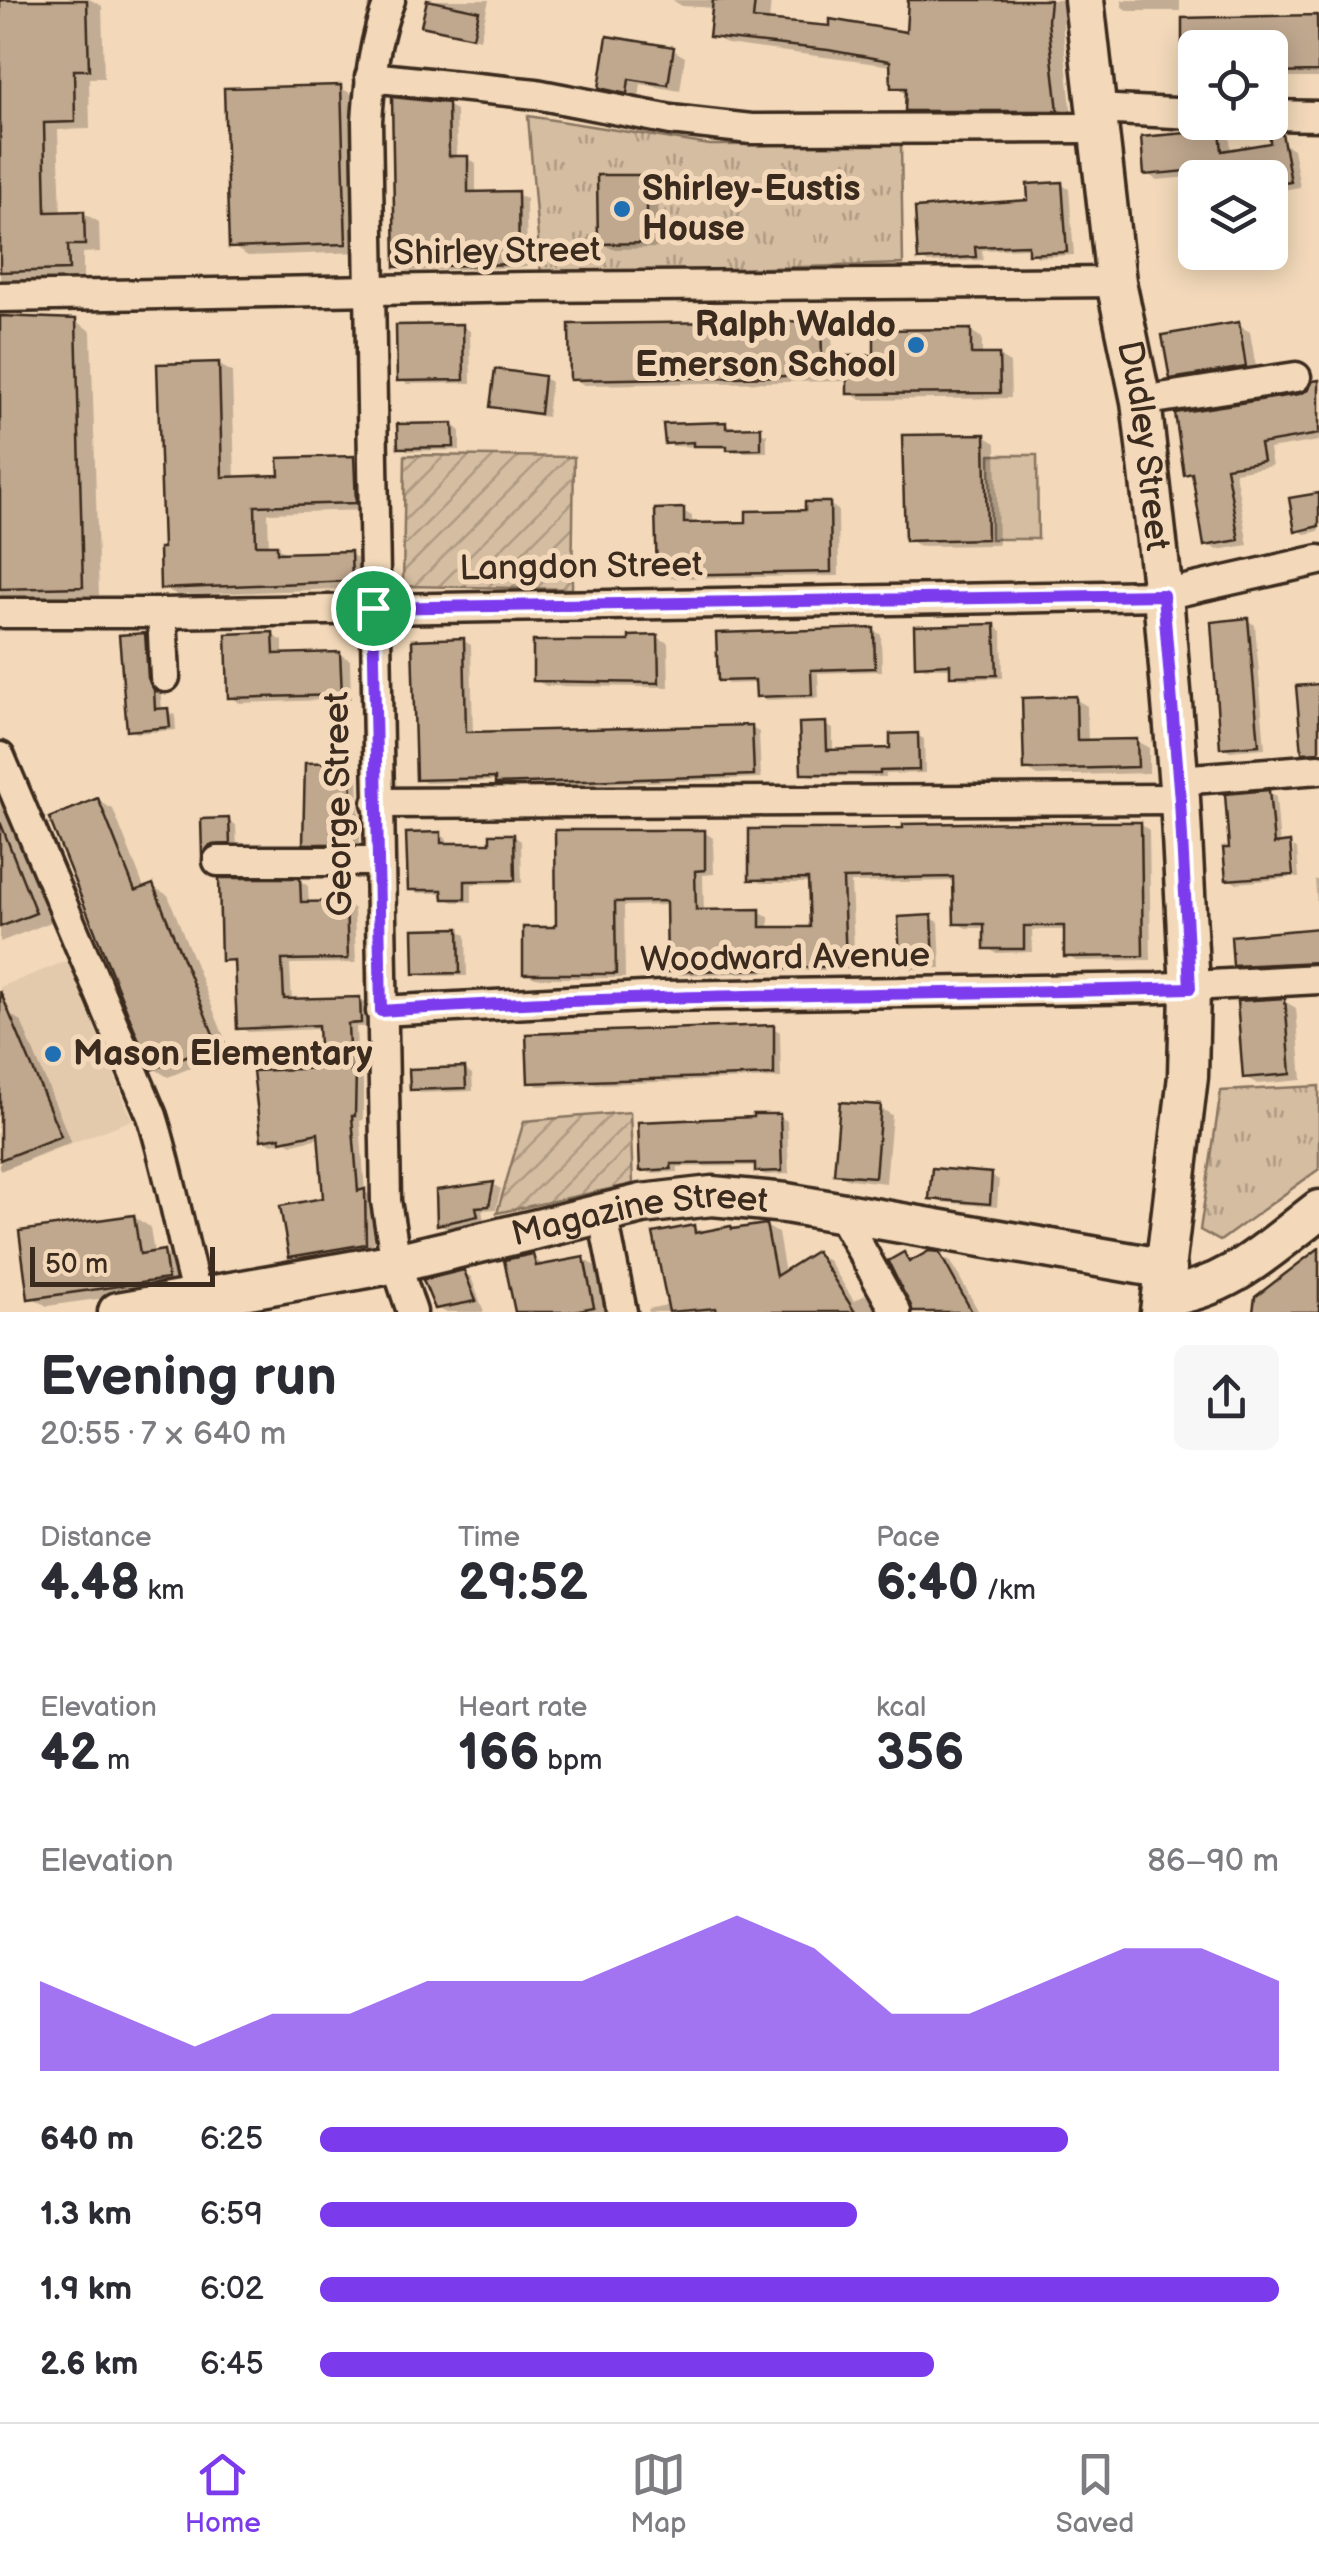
<!DOCTYPE html>
<html lang="en">
<head>
<meta charset="utf-8">
<style>
  body { margin:0; font-family:"Balsamiq Sans",sans-serif; background:#f7f7f7; color:#2b2b33; height:100vh; display:flex; flex-direction:column; font-size:38px; white-space:nowrap }
  * { box-sizing:border-box; margin:0 }
  p { font-size:32px; color:#7c7c81 }
  .icon { flex:none; width:55px; height:55px; fill:none; stroke:currentColor; stroke-width:2; stroke-linecap:round; stroke-linejoin:round }
  .map { position:relative; height:1312px; overflow:hidden }
  .drawer { display:flex; flex-direction:column; background:#fff; flex:1 }
  .drawer>* { flex:none }
  .fabs { position:absolute; left:1178px; top:30px; display:grid; gap:20px }
  .fabs a { display:grid; place-items:center; width:110px; height:110px; border-radius:15px; background:#fff; box-shadow:0 5px 25px #0003; font-size:50px }
  .scale { position:absolute; left:30px; bottom:25px; width:185px; box-sizing:border-box; padding-left:10px; border:5px solid #3b2a1e; border-top:0; font-size:28px; line-height:35px; white-space:nowrap; color:#3b2a1e; -webkit-text-stroke:8px #f3d9ba; paint-order:stroke }
  .pin { position:absolute; display:grid; place-items:center; width:85px; height:85px; color:#fff; margin:-42px; border:5px solid #fff; border-radius:50%; box-shadow:0 2px 10px #0007 }
  .round { display:grid; place-items:center; flex:none; width:105px; height:105px; border-radius:15px; background:#f7f7f7 }
  .overview { display:flex; align-items:center; justify-content:space-between; height:170px; padding:0 40px }
  h1 { font-size:55px; font-weight:700; line-height:75px }
  .stats { display:grid; grid-template-columns:repeat(3,1fr); gap:15px; height:170px; padding:10px 40px }
  .stats div { display:grid; align-content:center }
  .stats b { font-size:50px; font-weight:700 }
  .stats small { font-size:28px; font-weight:400 }
  .stats p { font-size:28px }
  .chart { height:280px; padding:20px 40px }
  .chart p { display:flex; justify-content:space-between }
  .chart svg { width:100%; height:180px; margin-top:10px; fill:#7c3aed; opacity:.7 }
  ul { padding:0 40px; list-style:none; font-size:32px }
  li { display:grid; grid-template-columns:160px 120px 1fr; align-items:center; height:75px }
  li i { height:25px; border-radius:12px; background:#7c3aed }
  .dock { display:flex; justify-content:space-around; align-items:center; height:140px; border-top:2px solid #e1e1e2; background:#fff; font-size:28px; color:#7c7c81 }
  .dock a { display:grid; justify-items:center; gap:5px }
  .dock .on { color:#7c3aed }
  .map>svg:first-child { display:block }
  .built { fill:#e4caad }
  .grass { fill:url(#grass-tufts); stroke:#887460; stroke-width:2.5 }
  .garden { fill:url(#garden-furrows); stroke:#887460; stroke-width:2.5 }
  .pitch { fill:#d5bda1; stroke:#887460; stroke-width:2.5 }
  .shadow { fill:#0003 }
  .building { fill:#c0a88f; stroke:#3b2a1e; stroke-width:2.5 }
  .lines { fill:none; stroke-linecap:round; stroke-linejoin:round }
  .minor-casing { stroke:#3b2a1e; stroke-width:35 }
  .secondary-casing { stroke:#3b2a1e; stroke-width:45 }
  .minor { stroke:#f3d9ba; stroke-width:28 }
  .secondary { stroke:#f3d9ba; stroke-width:38 }
  .route-casing { stroke:#fff; stroke-width:20 }
  .route { stroke:#7c3aed; stroke-width:12 }
  .poi-dot { fill:#1f6fb2; stroke:#f3d9ba; stroke-width:4 }
  .labels { text-anchor:middle; dominant-baseline:central; stroke-width:10; stroke-linejoin:round; paint-order:stroke }
  .poi-label { font-size:35px; font-weight:bold; fill:#3b2a1e; stroke:#f3d9ba; text-anchor:start }
  .street-label { font-size:35px; fill:#3b2a1e; stroke:#f3d9ba }
</style>
</head>
<body>
<div class="map">
<svg width="1319" height="1312" viewBox="0 0 1319 1312">
  <defs>
    <pattern id="grass-tufts" width="24" height="20" patternUnits="userSpaceOnUse" patternTransform="scale(2.5)"><rect width="24" height="20" fill="#d5bda1"/><path d="M3 7l-1-3M5 7V3M7 7l1-3M15 17l-1-3M17 17v-4M19 17l1-3" fill="none" stroke="#ae9a83"/></pattern>
    <pattern id="garden-furrows" width="10" height="10" patternUnits="userSpaceOnUse" patternTransform="scale(2.5)"><rect width="10" height="10" fill="#d5bda1"/><path d="M-1 1l2-2M0 10L10 0M9 11l2-2" fill="none" stroke="#ae9a83"/></pattern>
  </defs>
  <rect width="100%" height="100%" fill="#f3d9ba"/>
  <filter id="ink" filterUnits="userSpaceOnUse"><feTurbulence type="fractalNoise" baseFrequency=".01" numOctaves="2"/><feDisplacementMap in="SourceGraphic" scale="20" xChannelSelector="R" yChannelSelector="G"/><feConvolveMatrix kernelMatrix="1 2 1 2 8 2 1 2 1" color-interpolation-filters="sRGB"/></filter>
  <g filter="url(#ink)">
    <polygon class="built" points="69,960 132,1120 0,1171 0,987"/>
    <g class="grass">
      <polygon points="528,116 710,145 901,144 903,264 541,275"/>
      <polygon points="1319,1086 1319,1169 1220,1241 1200,1230 1221,1091"/>
    </g>
    <g class="garden">
      <polygon points="405,455 574,457 572,589 403,586"/>
      <polygon points="630,1112 633,1184 497,1213 524,1121"/>
    </g>
    <polygon class="pitch" points="990,455 1037,455 1038,539 991,539"/>
    <g class="shadow">
      <polygon points="0,0 91,0 102,6 104,78 89,78 90,129 58,130 61,214 83,213 99,222 100,252 83,253 83,278 0,280"/>
      <polygon points="430,0 489,0 480,39 424,24"/>
      <polygon points="672,0 771,0 769,23 908,35 911,0 1063,0 1063,31 1072,118 923,119 908,110 908,95 893,86 892,66 727,44 712,35 715,8 682,6"/>
      <polygon points="1122,0 1180,0 1180,11 1130,11 1122,7"/>
      <polygon points="1316,17 1319,19 1319,78 1270,78 1270,48 1195,48 1195,78 1185,72 1184,21"/>
      <polygon points="673,50 685,57 680,91 641,84 639,99 614,94 602,87"/>
      <polygon points="341,88 357,97 362,252 248,256 231,246"/>
      <polygon points="447,105 456,110 457,158 467,158 476,163 476,194 517,194 526,199 527,267 407,271 398,266"/>
      <polygon points="1220,133 1230,139 1231,152 1283,143 1293,149 1300,187 1270,192 1270,178 1245,172 1157,180 1147,174"/>
      <polygon points="646,177 658,184 659,248 612,249 600,242"/>
      <polygon points="1062,185 1069,189 1074,255 1038,257 1031,252 1031,248 982,250 983,260 928,263 920,258"/>
      <polygon points="0,321 75,321 91,331 99,595 0,598"/>
      <polygon points="821,323 832,330 833,359 877,358 971,331 982,338 982,356 998,356 1010,363 1011,398 861,400 850,393 849,381 584,385 573,378"/>
      <polygon points="1238,325 1250,332 1257,373 1184,384 1172,377"/>
      <polygon points="462,326 470,331 471,383 407,384 400,379"/>
      <polygon points="218,364 232,372 235,479 281,478 353,458 367,466 369,510 268,513 269,547 276,547 290,555 350,554 364,562 365,588 177,595 163,587 165,550"/>
      <polygon points="544,378 551,382 547,417 501,410 493,406"/>
      <polygon points="1319,382 1319,441 1269,449 1272,466 1235,472 1248,545 1217,550 1207,544 1196,479 1186,473"/>
      <polygon points="453,425 460,430 460,450 408,451 400,446"/>
      <polygon points="726,425 767,434 767,452 736,452 729,448 673,446 667,443"/>
      <polygon points="984,436 996,443 998,545 919,546 907,539"/>
      <polygon points="1319,496 1319,531 1305,534 1298,530"/>
      <polygon points="829,504 838,510 839,576 668,578 659,573 683,511 692,516 692,525 749,525"/>
      <polygon points="1248,621 1255,625 1265,748 1230,751 1223,747"/>
      <polygon points="994,626 1002,631 1003,678 960,679 953,675 953,668 925,668 918,664"/>
      <polygon points="873,630 881,635 882,671 818,673 819,698 766,700 758,696 758,683 728,684 720,680"/>
      <polygon points="272,635 283,641 283,656 340,654 350,660 351,699 240,703 230,697"/>
      <polygon points="145,636 152,640 154,684 161,696 162,711 175,715 176,730 137,733 129,729"/>
      <polygon points="657,637 668,643 669,687 546,686 536,680"/>
      <polygon points="464,641 471,645 473,735 751,728 759,732 761,778 505,787 498,781 426,783 418,779"/>
      <polygon points="1075,699 1087,706 1088,743 1137,741 1149,748 1149,773 1038,776 1026,769"/>
      <polygon points="825,725 833,729 833,752 893,750 917,735 924,739 925,773 886,774 886,777 811,776 803,772"/>
      <polygon points="350,765 358,769 360,846 313,846 305,842"/>
      <polygon points="0,776 28,842 20,844 51,922 0,942"/>
      <polygon points="1269,793 1276,797 1280,846 1291,846 1287,846 1290,878 1236,883 1228,879 1232,850"/>
      <polygon points="98,801 113,809 145,890 153,887 168,895 230,1052 168,1077 153,1068"/>
      <polygon points="204,821 229,821 236,825 237,847 218,848 211,857 204,853"/>
      <polygon points="1140,824 1149,830 1151,960 1076,961 1067,956 1066,930 1032,930 1033,952 996,953 987,948 986,928 966,928 957,923 956,881 851,883 855,969 679,975 670,970 669,905 624,906 625,978 535,978 526,973 554,929 704,832 713,838 714,874 703,875 704,912 759,912 769,917 769,930 813,929 811,883 761,883 752,878"/>
      <polygon points="440,834 447,839 448,846 493,846 514,836 521,841 522,883 472,884 472,902 453,902 445,898 445,893 418,893 410,889"/>
      <polygon points="1293,847 1297,849 1299,878 1295,878"/>
      <polygon points="1315,880 1319,880 1319,968 1249,972 1236,965 1319,931"/>
      <polygon points="300,881 308,886 309,905 346,904 354,909 356,963 290,964 292,1002 359,999 368,1004 368,1027 356,1027 358,1075 363,1078 363,1120 360,1121 365,1192 373,1197 374,1248 300,1260 291,1255 325,1201 320,1138 292,1144 286,1141 272,1144 263,1139 323,1070 321,1029 248,1032 240,1027 237,964 224,959"/>
      <polygon points="931,918 939,922 941,968 910,969 902,965"/>
      <polygon points="458,931 466,935 467,976 424,976 416,972"/>
      <polygon points="1284,1001 1296,1008 1302,1080 1258,1084 1246,1077"/>
      <polygon points="9,1014 21,1021 71,1142 0,1171 0,1017"/>
      <polygon points="773,1028 780,1032 781,1078 538,1086 530,1081"/>
      <polygon points="465,1069 472,1074 473,1091 420,1093 412,1089"/>
      <polygon points="880,1108 892,1115 886,1183 849,1179 837,1173"/>
      <polygon points="779,1116 787,1121 789,1174 765,1175 757,1171 757,1166 678,1167 678,1172 650,1173 643,1169"/>
      <polygon points="992,1176 999,1180 997,1207 939,1202 932,1198"/>
      <polygon points="494,1185 501,1189 496,1209 482,1210 484,1220 447,1228 440,1224 439,1192"/>
      <polygon points="134,1217 150,1227 154,1254 164,1253 180,1262 184,1287 47,1306 31,1297"/>
      <polygon points="766,1226 778,1233 785,1273 816,1254 829,1261 854,1301 865,1295 877,1302 883,1312 649,1312 648,1309 666,1305 665,1301 669,1300 693,1227 704,1234"/>
      <polygon points="904,1255 915,1262 938,1255 951,1262 979,1312 916,1312"/>
      <polygon points="533,1257 545,1267 583,1259 595,1266 605,1312 518,1312"/>
      <polygon points="463,1273 471,1277 484,1312 445,1312 437,1308"/>
    </g>
    <g class="building">
      <polygon points="0,0 87,0 89,70 74,70 75,122 44,123 46,212 84,211 85,245 68,245 69,270 0,272"/>
      <polygon points="427,0 479,11 473,37 421,26"/>
      <polygon points="713,0 755,0 753,19 830,26 830,19 906,32 908,0 1050,0 1048,21 1058,111 905,111 906,88 891,88 890,61 828,50 709,37"/>
      <polygon points="1317,15 1318,72 1270,73 1270,48 1182,48 1182,18"/>
      <polygon points="607,36 674,47 668,85 629,79 627,94 599,88"/>
      <polygon points="341,85 346,244 229,248 224,88"/>
      <polygon points="392,97 448,103 449,156 468,156 468,192 518,191 519,264 395,267"/>
      <polygon points="1220,130 1222,151 1270,143 1270,132 1282,133 1291,182 1270,185 1270,178 1244,178 1242,166 1144,175 1141,137"/>
      <polygon points="597,175 646,175 648,243 598,244"/>
      <polygon points="1062,182 1067,252 1028,254 1028,245 975,247 976,257 918,260 915,208 1028,200 1027,184"/>
      <polygon points="0,316 76,319 83,587 0,589"/>
      <polygon points="821,321 822,357 874,355 874,330 971,329 971,354 999,354 1000,393 847,394 847,375 570,380 569,324"/>
      <polygon points="1239,322 1246,367 1170,379 1162,335"/>
      <polygon points="463,324 464,380 397,381 396,325"/>
      <polygon points="219,362 222,477 279,475 278,458 354,456 356,503 255,506 256,545 277,545 277,553 351,551 352,581 160,589 159,548 163,548 157,364"/>
      <polygon points="495,369 544,376 540,414 490,407"/>
      <polygon points="1319,380 1319,434 1260,444 1263,461 1226,467 1239,540 1204,546 1192,473 1184,475 1175,413 1299,394 1308,390 1313,381"/>
      <polygon points="726,422 726,428 761,427 761,449 727,450 727,446 693,446 693,442 665,444 663,424"/>
      <polygon points="453,423 454,447 398,448 397,424"/>
      <polygon points="985,434 987,539 905,541 902,435"/>
      <polygon points="1319,493 1319,526 1295,532 1289,498"/>
      <polygon points="805,502 830,502 831,572 657,575 655,509 684,508 684,523 746,522 746,511 805,510"/>
      <polygon points="1248,618 1259,745 1220,748 1211,622"/>
      <polygon points="995,624 997,675 950,676 950,664 915,666 914,626"/>
      <polygon points="874,628 875,668 811,670 812,695 756,697 755,680 718,681 716,633"/>
      <polygon points="273,632 274,654 340,652 342,695 228,698 226,634"/>
      <polygon points="145,633 148,678 154,690 155,709 168,708 170,727 127,731 119,635"/>
      <polygon points="658,635 659,683 533,681 533,641 629,641 629,636"/>
      <polygon points="464,638 466,732 752,725 754,775 495,784 495,778 416,780 412,640"/>
      <polygon points="1319,684 1319,752 1302,753 1296,686"/>
      <polygon points="1076,696 1077,740 1137,739 1138,767 1024,770 1022,698"/>
      <polygon points="826,722 827,750 890,748 890,734 918,733 919,770 880,771 880,774 801,774 799,723"/>
      <polygon points="351,762 353,844 303,844 305,763"/>
      <polygon points="1269,790 1274,844 1290,842 1293,875 1226,880 1223,848 1229,848 1225,794"/>
      <polygon points="98,798 135,891 153,884 217,1044 151,1070 49,818"/>
      <polygon points="229,818 230,844 210,845 202,855 201,819"/>
      <polygon points="1033,822 1141,822 1143,956 1064,957 1064,926 1024,926 1024,949 984,949 984,924 954,924 953,877 843,879 846,966 667,972 666,901 615,902 616,974 523,974 523,927 553,927 556,924 555,830 705,830 705,870 695,871 696,910 760,909 760,927 810,927 808,879 749,880 749,829 850,829 903,828 903,824"/>
      <polygon points="1,824 36,913 0,927 0,825"/>
      <polygon points="441,832 441,843 490,843 490,834 514,834 515,880 465,881 465,899 443,899 442,890 408,890 406,833"/>
      <polygon points="219,878 300,878 301,902 346,901 348,959 282,960 284,999 360,997 361,1023 348,1024 350,1071 356,1070 355,1116 352,1116 358,1191 365,1189 366,1244 289,1257 280,1206 323,1198 318,1133 281,1141 280,1137 261,1140 253,1071 320,1068 318,1025 237,1029 234,960 221,961"/>
      <polygon points="932,915 934,965 900,966 898,917"/>
      <polygon points="459,928 460,973 414,974 413,929"/>
      <polygon points="1319,928 1319,962 1233,966 1231,936"/>
      <polygon points="0,991 61,1136 0,1160"/>
      <polygon points="1285,998 1291,1074 1243,1078 1237,1001"/>
      <polygon points="774,1025 774,1075 528,1083 526,1034"/>
      <polygon points="465,1067 466,1088 410,1090 409,1069"/>
      <polygon points="840,1102 881,1105 875,1177 834,1174"/>
      <polygon points="753,1114 780,1114 782,1171 755,1172 755,1163 671,1164 671,1169 640,1171 638,1122 753,1117"/>
      <polygon points="932,1168 992,1173 990,1204 929,1199"/>
      <polygon points="494,1182 489,1206 476,1207 478,1216 437,1225 436,1190"/>
      <polygon points="134,1215 140,1254 164,1250 168,1279 28,1299 19,1231"/>
      <polygon points="766,1224 776,1276 816,1251 855,1312 717,1312 716,1308 669,1312 653,1233 694,1225 695,1233 731,1226 732,1229"/>
      <polygon points="1319,1248 1319,1312 1253,1312 1255,1297"/>
      <polygon points="929,1251 939,1252 972,1312 913,1312 888,1261 904,1252 909,1262"/>
      <polygon points="533,1254 536,1266 584,1257 594,1307 569,1312 515,1312 504,1260"/>
      <polygon points="464,1270 476,1301 435,1309 423,1280"/>
    </g>
    <g class="lines">
      <defs>
        <g id="minor">
          <path d="M390 0C374 39 370 79 367 121L386 1201 396 1263 412 1312"/>
          <polyline points="370,77 536,94 671,120 751,129 1096,128"/>
          <polyline points="1095,109 1195,114"/>
          <polyline points="1270,115 1319,116"/>
          <polyline points="0,297 528,287 1116,282"/>
          <polyline points="1141,401 1296,377"/>
          <polyline points="0,613 162,613 1163,595 1319,560"/>
          <polyline points="162,613 165,677"/>
          <path d="M0 757 152 1116C171 1176 181 1239 198 1300"/>
          <polyline points="1179,780 1319,769"/>
          <polyline points="377,803 1180,799"/>
          <polyline points="218,861 378,861"/>
          <polyline points="381,1011 662,996 1156,988 1319,979"/>
          <polyline points="602,1212 622,1312"/>
          <polyline points="840,1212 896,1312"/>
        </g>
        <g id="secondary">
          <path id="s1" d="M1084 0 1116 282 1141 401 1163 595 1180 799 1190 988 1188 1076 1160 1312"/>
          <path d="M1163 1297C1230 1288 1267 1250 1319 1210"/>
          <path id="s2" d="M118 1312 396 1263 642 1204 712 1196 786 1203 1167 1269"/>
        </g>
      </defs>
      <use href="#minor" class="minor-casing"/>
      <use href="#secondary" class="secondary-casing"/>
      <use href="#minor" class="minor"/>
      <use href="#secondary" class="secondary"/>
    </g>
  </g>
  <g class="lines" filter="url(#ink)">
    <defs>
      <path id="route" d="M1163 595 1180 800 1190 988C920 996 650 992 381 1011L373 608Z"/>
    </defs>
    <use href="#route" class="route-casing"/>
    <use href="#route" class="route"/>
  </g>
  <g class="poi-dot">
    <circle cx="622" cy="209" r="10"/>
    <circle cx="916" cy="345" r="10"/>
    <circle cx="53" cy="1054" r="10"/>
  </g>
  <g class="labels">
    <g class="poi-label">
      <text x="642" y="189">Shirley-Eustis<tspan x="642" dy="40">House</tspan></text>
      <text x="896" y="325" text-anchor="end">Ralph Waldo<tspan x="896" dy="40">Emerson School</tspan></text>
      <text x="73" y="1054">Mason Elementary</text>
    </g>
    <g class="street-label">
      <text transform="translate(497 252) rotate(-1)">Shirley Street</text>
      <text stroke="none"><textPath href="#s1" startOffset="450">Dudley Street</textPath></text>
      <text transform="translate(581 567) rotate(-1)">Langdon Street</text>
      <text transform="translate(339 804) rotate(-91)">George Street</text>
      <text transform="translate(785 958) rotate(-1)">Woodward Avenue</text>
      <text stroke="none"><textPath href="#s2" startOffset="532">Magazine Street</textPath></text>
    </g>
  </g>
</svg>
<div class="fabs">
<a><svg class="icon" aria-label="locate" viewBox="0 0 24 24"><circle cx="12" cy="12" r="6"/><path d="M12 2v4M12 18v4M2 12h4M18 12h4"/></svg></a>
<a><svg class="icon" aria-label="layers" viewBox="0 0 24 24"><path d="M12 4l9 5-9 5-9-5zM3 14l9 5 9-5"/></svg></a>
</div>
<div class="scale">50 m</div>
<div class="pin" style="left:373px;top:608px;background:#1e9e55"><svg class="icon" aria-label="arrive" viewBox="0 0 24 24"><path d="M6 21V4h12l-3 4 3 4H6"/></svg></div>
</div>
<section class="drawer">
<div class="overview"><div><h1>Evening run</h1><p>20:55 · 7 × 640 m</p></div><a class="round"><svg class="icon" aria-label="share" viewBox="0 0 24 24"><path d="M12 15V3M7 8l5-5 5 5M5 13v7h14v-7"/></svg></a></div>
<div class="stats">
<div><p>Distance</p><b>4.48<small> km</small></b></div>
<div><p>Time</p><b>29:52</b></div>
<div><p>Pace</p><b>6:40<small> /km</small></b></div>
</div>
<div class="stats">
<div><p>Elevation</p><b>42<small> m</small></b></div>
<div><p>Heart rate</p><b>166<small> bpm</small></b></div>
<div><p>kcal</p><b>356</b></div>
</div>
<div class="chart"><p><span>Elevation</span>86–90 m</p>
<svg viewBox="0 0 160 44" preserveAspectRatio="none"><path d="M0 44V22L10 30L20 38L30 30L40 30L50 22L60 22L70 22L80 14L90 6L100 14L110 30L120 30L130 22L140 14L150 14L160 22V44z"/></svg>
</div>
<ul>
<li><b>640 m</b>6:25<i style="width:78%"></i></li>
<li><b>1.3 km</b>6:59<i style="width:56%"></i></li>
<li><b>1.9 km</b>6:02<i style="width:100%"></i></li>
<li><b>2.6 km</b>6:45<i style="width:64%"></i></li>
</ul>
</section>
<nav class="dock">
<a class="on"><svg class="icon" aria-label="home" viewBox="0 0 24 24"><path d="M3 11l9-7 9 7M6 9v11h12V9"/></svg>Home</a>
<a><svg class="icon" aria-label="map" viewBox="0 0 24 24"><path d="M3 6l6-2 6 2 6-2v14l-6 2-6-2-6 2zM9 4v14M15 6v14"/></svg>Map</a>
<a><svg class="icon" aria-label="saved" viewBox="0 0 24 24"><path d="M7 4h10v16l-5-4-5 4z"/></svg>Saved</a>
</nav>
</body>
</html>
